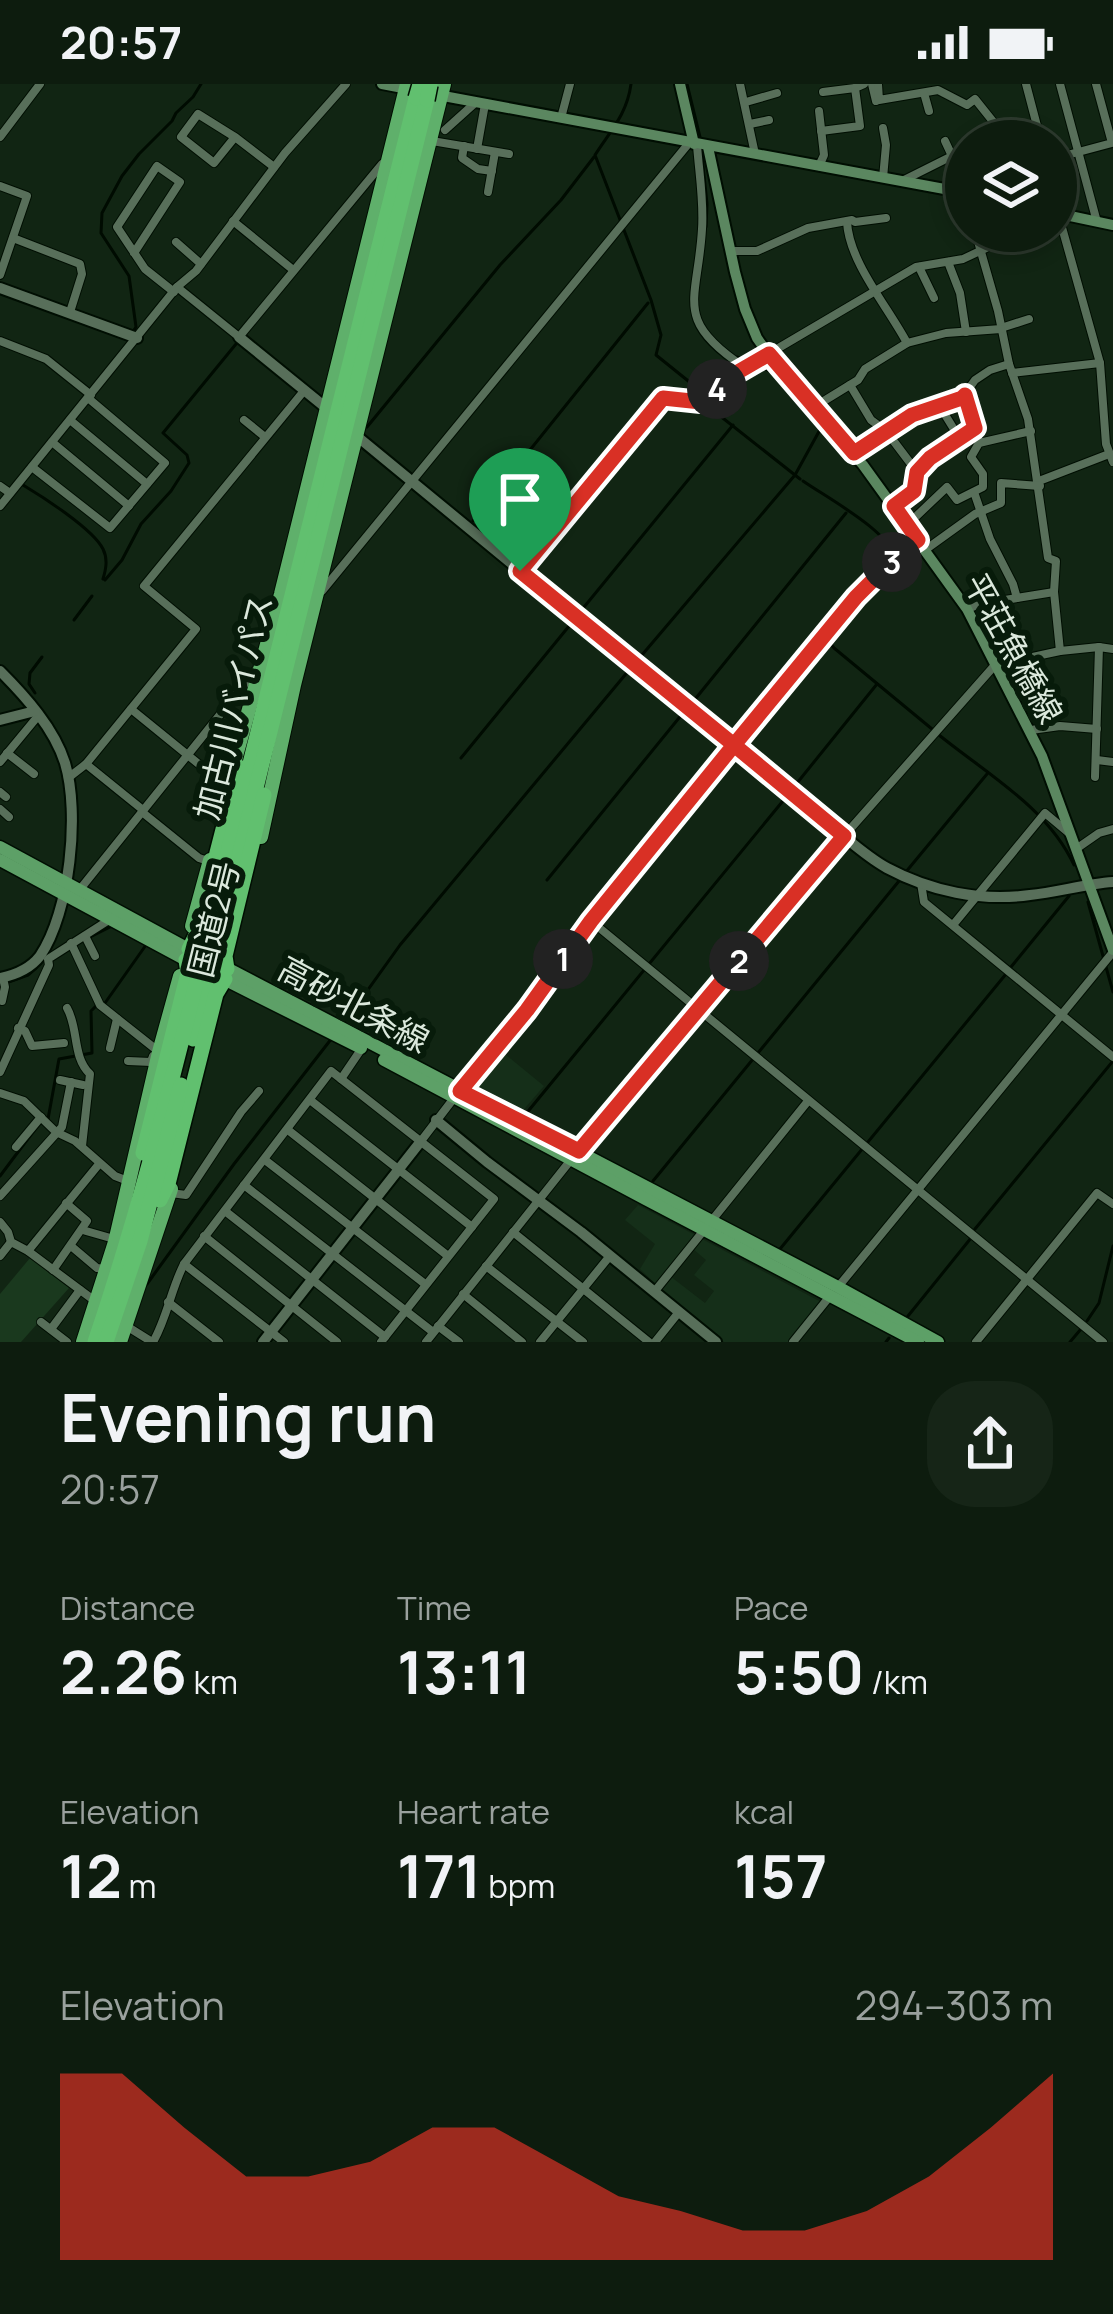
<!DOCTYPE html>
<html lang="en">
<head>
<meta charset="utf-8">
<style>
  body { margin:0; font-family:Manrope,"Noto Sans JP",sans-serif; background:#162517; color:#f1f3f6; height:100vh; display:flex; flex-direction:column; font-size:45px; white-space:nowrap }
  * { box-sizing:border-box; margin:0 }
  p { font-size:39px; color:#9aa19e }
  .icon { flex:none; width:66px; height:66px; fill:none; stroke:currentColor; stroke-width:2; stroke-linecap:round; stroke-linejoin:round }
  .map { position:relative; height:1258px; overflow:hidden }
  .drawer { display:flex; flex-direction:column; background:#0d1c0e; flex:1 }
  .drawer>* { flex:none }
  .tools { position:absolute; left:945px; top:36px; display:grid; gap:24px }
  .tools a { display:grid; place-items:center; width:132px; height:132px; border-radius:50%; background:#0d1c0e; box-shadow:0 6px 18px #0003,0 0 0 3px #2d3a2e; font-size:60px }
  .pin { position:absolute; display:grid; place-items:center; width:102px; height:102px; color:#fff; margin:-123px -51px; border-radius:50% 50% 50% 0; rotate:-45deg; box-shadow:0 0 12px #0007 }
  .pin .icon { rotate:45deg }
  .km { position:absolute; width:60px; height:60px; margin:-30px; border-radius:50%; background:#222; color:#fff; font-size:33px; line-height:60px; text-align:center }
  .round { display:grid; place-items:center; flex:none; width:126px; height:126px; border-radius:48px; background:#162517 }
  .summary { display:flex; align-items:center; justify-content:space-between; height:204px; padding:0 60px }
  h1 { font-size:66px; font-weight:700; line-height:90px }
  .figures { display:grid; grid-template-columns:repeat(3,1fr); gap:18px; height:204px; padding:12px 60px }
  .figures div { display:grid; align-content:center }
  .figures b { font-size:60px; font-weight:700 }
  .figures small { font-size:33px; font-weight:400 }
  .figures p { font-size:33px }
  .chart { height:336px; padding:24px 60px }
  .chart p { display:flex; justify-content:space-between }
  .chart svg { width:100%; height:216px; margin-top:12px; fill:#d93025; opacity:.7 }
  .status { display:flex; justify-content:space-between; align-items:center; height:84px; padding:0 60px; background:#0d1c0e; direction:ltr }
  .status svg { height:33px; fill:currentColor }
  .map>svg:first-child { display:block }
  .built { fill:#152f19 }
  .green { fill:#1a391e }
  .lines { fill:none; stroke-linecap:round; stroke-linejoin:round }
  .stream { stroke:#000b01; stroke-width:3 }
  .minor-casing { stroke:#000e02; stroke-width:10 }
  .tertiary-casing { stroke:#000e02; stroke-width:14 }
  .secondary-casing { stroke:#000e02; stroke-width:14 }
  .primary-casing { stroke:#000e02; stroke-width:15 }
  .trunk-casing { stroke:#000e02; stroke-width:16 }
  .motorway-casing { stroke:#000e02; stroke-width:18 }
  .minor { stroke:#586f5a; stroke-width:8 }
  .tertiary { stroke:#586f5a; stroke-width:10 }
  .secondary { stroke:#5b8760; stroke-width:10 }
  .primary { stroke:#5da067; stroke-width:12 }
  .trunk { stroke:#5fb06b; stroke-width:14 }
  .motorway { stroke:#61c06f; stroke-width:15 }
  .motorway-bridge-casing { stroke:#000e02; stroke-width:18; stroke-linecap:butt }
  .motorway-bridge { stroke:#61c06f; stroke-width:15 }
  .route-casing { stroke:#fff; stroke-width:24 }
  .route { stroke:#d93025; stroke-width:15 }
  .labels { text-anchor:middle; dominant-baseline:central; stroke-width:12; stroke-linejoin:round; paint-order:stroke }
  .street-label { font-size:33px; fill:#dbe8dc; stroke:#071b0a }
</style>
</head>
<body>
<div class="status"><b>20:57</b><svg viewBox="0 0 49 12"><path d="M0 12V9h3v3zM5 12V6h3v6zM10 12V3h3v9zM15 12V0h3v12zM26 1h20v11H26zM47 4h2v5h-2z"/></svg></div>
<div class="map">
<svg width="1113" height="1258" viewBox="0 0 1113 1258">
  <rect width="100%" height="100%" fill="#112513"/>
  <g class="built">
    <polygon points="500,966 544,1002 520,1030 469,1004"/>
    <polygon points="638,1121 695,1151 658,1202 640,1185 655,1160 625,1136"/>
    <polygon points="702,1155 823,1219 790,1258 724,1258 661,1207 661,1203 670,1192 705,1219 714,1207 694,1191 706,1176 693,1165"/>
  </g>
  <polygon class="green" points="30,1174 69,1204 21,1258 0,1258 0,1210"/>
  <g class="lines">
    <g class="stream">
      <path d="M631 0C627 30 611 46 595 71L651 216 661 251 656 271 692 300 705 320 800 395"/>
      <polyline points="687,0 700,53"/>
      <polyline points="701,63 707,120 706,143"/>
      <polyline points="134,246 136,243 129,192 101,149 102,129 122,92 139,70 172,37 176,29 193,13 201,0"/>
      <polyline points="737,273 777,290"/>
      <polyline points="367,343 500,181 561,116 594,73"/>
      <path d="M803 397C829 415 891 448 897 477L880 495"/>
      <path d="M23 401C43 413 93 445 103 465 108 475 106 485 103 495"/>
      <polyline points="473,437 648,219"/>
      <polyline points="105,496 122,476 141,440 171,407 189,379 187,371 163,349 236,260"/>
      <polyline points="580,528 733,341"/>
      <polyline points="74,536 92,512"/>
      <polyline points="840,539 865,510"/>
      <polyline points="834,547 830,559 834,564 932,645"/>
      <polyline points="636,578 795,391 822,342"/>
      <polyline points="35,609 29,600 30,589 42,573"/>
      <polyline points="692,619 846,429"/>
      <path d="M939 651C987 690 1048 724 1074 781"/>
      <polyline points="461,674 574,536"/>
      <polyline points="793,704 877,600"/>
      <polyline points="905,789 987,690"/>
      <polyline points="547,796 683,629"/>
      <polyline points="1088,818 1113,908"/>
      <polyline points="90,853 110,843"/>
      <polyline points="1011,883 1069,812"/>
      <polyline points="0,901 28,891 36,884"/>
      <polyline points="105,919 146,861"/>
      <polyline points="342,942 400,861 630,585"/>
      <polyline points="525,1031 787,712"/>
      <polyline points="0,1092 39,1040 48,1035 59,975 92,969 91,927 96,922"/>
      <polyline points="653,1097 899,797"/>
      <polyline points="975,1145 1113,977"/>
      <polyline points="780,1165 1006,890"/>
      <polyline points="147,1200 234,1080 332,954"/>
      <polyline points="908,1232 971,1154"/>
      <polyline points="1087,1237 1099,1219 1113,1162"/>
      <polyline points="886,1258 889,1254"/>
      <polyline points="1070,1258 1081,1245"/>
    </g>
    <defs>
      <g id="minor">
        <polyline points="740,0 755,70"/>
        <polyline points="872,0 876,17"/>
        <polyline points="878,0 879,16 938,6 967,21 975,15 1003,50 1011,52 1012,57"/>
        <polyline points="1026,0 1041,57"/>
        <polyline points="1060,0 1097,138"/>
        <polyline points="823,8 855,4"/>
        <polyline points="924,9 929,27"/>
        <polyline points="746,18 777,9"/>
        <polyline points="819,27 824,71 819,82"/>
        <polyline points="561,34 570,0"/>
        <polyline points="750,40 769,36"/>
        <polyline points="445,46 475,19"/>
        <polyline points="821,47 860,42 855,4 864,0"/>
        <polyline points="0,53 40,0"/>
        <polyline points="235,53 214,79 181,53 198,30 230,50 235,53 274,83"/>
        <polyline points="432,57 509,70"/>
        <path d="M697 61C699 89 704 117 702 145 698 217 672 235 744 283"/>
        <polyline points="464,62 462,74 478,85 492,87"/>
        <polyline points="477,65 485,20"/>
        <polyline points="1056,74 1112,59 1096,0"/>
        <polyline points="883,94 886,61 883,44"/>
        <polyline points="904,96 952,72 945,57"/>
        <polyline points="0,102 27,112 0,191"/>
        <polyline points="488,108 495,68"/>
        <polyline points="1056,122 1100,279 1106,360 1113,378"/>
        <polyline points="233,137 292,185"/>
        <path d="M847 138C849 178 888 223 907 259"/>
        <polyline points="975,147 998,227 1009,280 1028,335 1048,474 1056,477 1054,508 1060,567"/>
        <polyline points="13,154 80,180 82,190 70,228"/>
        <polyline points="176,158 201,180"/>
        <polyline points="730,167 757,167 808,144 852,136 855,138 886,134"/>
        <polyline points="134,169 180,98 157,82 117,143 145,185 174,208"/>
        <polyline points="948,178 960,209 966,248"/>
        <polyline points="919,183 934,214"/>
        <polyline points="177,203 239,253 382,80"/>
        <polyline points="1001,244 1029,235"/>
        <polyline points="0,257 46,275 91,311"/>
        <polyline points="1012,289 1100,279"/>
        <polyline points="850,301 871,336 886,347 917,388"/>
        <polyline points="966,312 979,359"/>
        <polyline points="939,321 960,355"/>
        <polyline points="814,323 858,296 865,285 907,259 946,249 1001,245"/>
        <polyline points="70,336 147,400"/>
        <polyline points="244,336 265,353"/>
        <polyline points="52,358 129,422"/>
        <polyline points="854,369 912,331 962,314 975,296 990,286 1009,280"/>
        <polyline points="32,383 110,444 165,379 88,314"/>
        <polyline points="1039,397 1109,370"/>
        <polyline points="0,402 10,409"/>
        <polyline points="974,408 990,455 1013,500 1017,514"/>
        <polyline points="0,422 177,203 196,187 285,69 346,0"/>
        <polyline points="894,422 914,407 917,388 930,374 975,344"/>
        <polyline points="907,441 947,403 957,416 983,403 983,390 971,373 979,359 1031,347"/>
        <polyline points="925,466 975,430 1001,419 1001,399 1040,402"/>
        <polyline points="521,487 663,314 701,318 731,292 916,183 963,175 1022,147"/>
        <polyline points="318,508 322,507 689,59"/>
        <polyline points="967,525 980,520 1054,508"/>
        <polyline points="131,625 227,703"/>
        <polyline points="1031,646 1060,642 1097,645"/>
        <polyline points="7,669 34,690"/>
        <polyline points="1097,676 1113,678"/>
        <polyline points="0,678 38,632"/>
        <polyline points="86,680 143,726"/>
        <polyline points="1095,693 1099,563"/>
        <polyline points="68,694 86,680 196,545 144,502 303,308"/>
        <polyline points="0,708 6,713"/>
        <polyline points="0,725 9,733"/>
        <polyline points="142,728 199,774 208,777"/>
        <polyline points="844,752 995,581 1060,567 1099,563 1113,565"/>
        <polyline points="1076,765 1099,749 1113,745"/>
        <polyline points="921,799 924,818 1113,973"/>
        <polyline points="81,804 255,587 259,586"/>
        <polyline points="591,837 1103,1258"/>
        <polyline points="953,841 1045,729 1070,750"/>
        <polyline points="85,852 95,872"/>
        <polyline points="71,859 100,921 158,967"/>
        <polyline points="2,917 5,903 3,894"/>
        <path d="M67 924C79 945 72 973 90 990L82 1062"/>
        <polyline points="18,944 25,947 32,962 64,959"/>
        <polyline points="110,964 117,935"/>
        <polyline points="128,977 151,978 153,972"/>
        <polyline points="0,988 49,881 48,875 109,836"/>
        <polyline points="341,995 362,964"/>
        <polyline points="60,996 83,1001"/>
        <polyline points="461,1006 527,926 591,837 857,513 902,467 918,456"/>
        <polyline points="0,1009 24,1017 56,1048 75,1057 115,1092 128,1097"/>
        <polyline points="310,1016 472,1143"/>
        <polyline points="288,1046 448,1172"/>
        <polyline points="421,1057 454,1014"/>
        <polyline points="16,1063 41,1033"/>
        <polyline points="265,1076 425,1200"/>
        <polyline points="244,1101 433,1248"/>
        <polyline points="171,1109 186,1111 241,1028 259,1007"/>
        <polyline points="0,1112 62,1043 71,998"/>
        <polyline points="225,1127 385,1253"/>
        <polyline points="0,1138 8,1148 11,1158 28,1167 95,1217"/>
        <polyline points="86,1147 114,1155"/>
        <polyline points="513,1148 649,1258"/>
        <polyline points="204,1152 337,1258"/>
        <polyline points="71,1162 97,1184 107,1185"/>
        <polyline points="28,1167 99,1080"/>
        <polyline points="0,1172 11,1158"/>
        <polyline points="184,1180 284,1258"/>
        <polyline points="486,1182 583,1258"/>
        <polyline points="53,1186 87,1137 66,1119"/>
        <polyline points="838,1203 1113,868"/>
        <polyline points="655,1207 808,1017"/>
        <polyline points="463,1210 522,1258"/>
        <polyline points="168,1218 219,1258"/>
        <polyline points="41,1238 67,1258"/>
        <polyline points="438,1242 459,1258"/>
        <polyline points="128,1243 152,1258"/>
        <polyline points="51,1245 80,1206"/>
        <path d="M153 1258C167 1234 171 1205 184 1180L331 987 494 1115 381 1258"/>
        <polyline points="426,1258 570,1077"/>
        <polyline points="540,1258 609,1173"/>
        <polyline points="655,1258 679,1228"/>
        <polyline points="793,1258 830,1212"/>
        <polyline points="976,1258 1097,1109 1113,1120"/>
      </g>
      <g id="tertiary">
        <polyline points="0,204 137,254"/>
        <polyline points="239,253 330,327"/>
        <path d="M353 349 827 739C847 754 865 772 887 784 930 807 981 818 1030 811 1058 808 1085 800 1113 798"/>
        <path d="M0 587C25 612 54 644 65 679 80 729 70 828 40 872 30 885 15 891 0 894"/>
        <polyline points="0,636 35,627"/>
        <polyline points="436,1036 487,1078 581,1148 716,1258"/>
        <polyline points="576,1070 844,752"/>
        <polyline points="263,1258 421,1057"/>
      </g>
      <g id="secondary">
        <polyline points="382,0 408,5"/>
        <polyline points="680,0 694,60"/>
        <polyline points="438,11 966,109"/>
        <polyline points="708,63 735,188 745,225 757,254 774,278 863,381 967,525 1042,672 1113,866"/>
        <polyline points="1056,129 1113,141"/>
      </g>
      <g id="primary">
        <polyline points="0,763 194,868"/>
        <polyline points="0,776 186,876 361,964"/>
        <polyline points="223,882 838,1203 938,1258"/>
        <path d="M384 976C561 1071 740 1165 918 1258"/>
      </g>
      <g id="trunk">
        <polyline points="231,690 281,510 407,0"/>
        <polyline points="261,753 294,601 444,0"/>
        <polyline points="192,842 210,776"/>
        <polyline points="83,1258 115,1158 159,968 180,892"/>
        <polyline points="120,1258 171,1105"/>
      </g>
      <g id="motorway">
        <polyline points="212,788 239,683"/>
        <polyline points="204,864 416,14"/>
        <polyline points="189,865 199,845 203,829"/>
        <polyline points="215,869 427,16"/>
        <polyline points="227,885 225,872 264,711"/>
        <polyline points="193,955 208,894"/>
        <polyline points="143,1069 188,889 186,876"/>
        <polyline points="160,1116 168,1100 216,910 225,895"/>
        <path d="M95 1258C136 1137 168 1013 199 888"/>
        <polyline points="106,1258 140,1157 181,1001"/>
      </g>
    </defs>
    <use href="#minor" class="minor-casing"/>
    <use href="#tertiary" class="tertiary-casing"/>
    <use href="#secondary" class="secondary-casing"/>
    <use href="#primary" class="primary-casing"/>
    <use href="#trunk" class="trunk-casing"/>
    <use href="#motorway" class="motorway-casing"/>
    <use href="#minor" class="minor"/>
    <use href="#tertiary" class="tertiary"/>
    <use href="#secondary" class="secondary"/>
    <use href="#primary" class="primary"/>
    <use href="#trunk" class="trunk"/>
    <use href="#motorway" class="motorway"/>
    <defs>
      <g id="motorway-bridge">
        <polyline points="416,14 420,0"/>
        <polyline points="427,16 430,1"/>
        <polyline points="199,888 204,864"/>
        <polyline points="208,894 215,869"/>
      </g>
    </defs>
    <use href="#motorway-bridge" class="motorway-bridge-casing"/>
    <use href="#motorway-bridge" class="motorway-bridge"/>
  </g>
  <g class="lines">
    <defs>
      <polyline id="route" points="520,487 734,661 591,837 527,926 460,1007 579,1067 844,752 734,661 856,513 902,467 918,456 894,422 914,407 917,388 930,374 975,344 965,311 962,314 912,331 854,369 769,270 731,292 701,318 663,314 520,487"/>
    </defs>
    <use href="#route" class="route-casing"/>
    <use href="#route" class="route"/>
  </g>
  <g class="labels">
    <g class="street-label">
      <text transform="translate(1014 564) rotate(61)">平荘魚橋線</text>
      <text transform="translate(233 623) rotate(-76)">加古川バイパス</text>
      <text transform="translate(213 835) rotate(-76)">国道2号</text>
      <text transform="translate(354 920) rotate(28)">高砂北条線</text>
    </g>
  </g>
</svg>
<div class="tools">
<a><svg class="icon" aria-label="layers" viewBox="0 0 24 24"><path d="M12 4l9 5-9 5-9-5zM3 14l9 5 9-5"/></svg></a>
</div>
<div class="pin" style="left:520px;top:487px;background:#1e9e55"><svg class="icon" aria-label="arrive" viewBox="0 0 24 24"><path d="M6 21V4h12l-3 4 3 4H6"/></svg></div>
<b class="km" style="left:563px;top:875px">1</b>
<b class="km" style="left:739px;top:877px">2</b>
<b class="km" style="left:892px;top:478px">3</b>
<b class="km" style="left:717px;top:305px">4</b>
</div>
<section class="drawer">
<div class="summary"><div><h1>Evening run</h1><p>20:57</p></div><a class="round"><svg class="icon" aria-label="share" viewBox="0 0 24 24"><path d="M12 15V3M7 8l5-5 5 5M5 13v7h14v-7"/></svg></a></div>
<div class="figures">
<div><p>Distance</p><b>2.26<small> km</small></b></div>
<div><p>Time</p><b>13:11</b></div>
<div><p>Pace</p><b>5:50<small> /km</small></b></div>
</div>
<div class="figures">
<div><p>Elevation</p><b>12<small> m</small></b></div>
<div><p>Heart rate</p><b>171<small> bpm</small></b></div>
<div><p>kcal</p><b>157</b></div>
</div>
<div class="chart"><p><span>Elevation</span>294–303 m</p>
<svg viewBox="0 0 160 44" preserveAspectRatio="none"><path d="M0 44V6L10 6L20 17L30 27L40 27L50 24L60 17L70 17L80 24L90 31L100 34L110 38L120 38L130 34L140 27L150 17L160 6V44z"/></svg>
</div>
</section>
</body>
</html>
